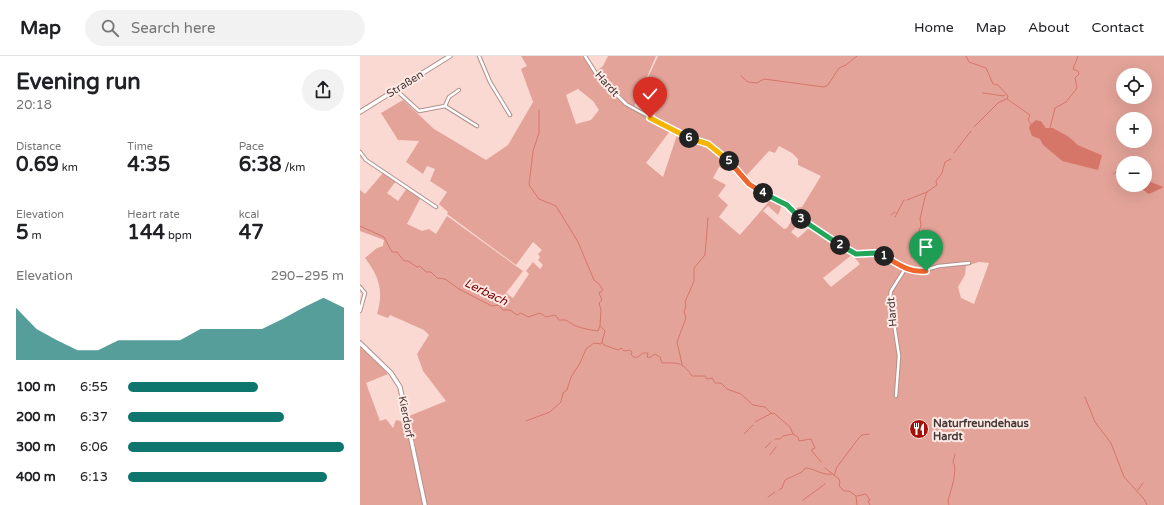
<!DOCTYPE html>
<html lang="en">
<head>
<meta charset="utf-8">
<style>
  body { margin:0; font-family:"Varela Round",sans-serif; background:#f2f2f2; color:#202124; height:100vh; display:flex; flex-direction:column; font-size:15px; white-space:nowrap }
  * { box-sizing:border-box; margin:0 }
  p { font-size:13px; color:#757577 }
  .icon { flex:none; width:22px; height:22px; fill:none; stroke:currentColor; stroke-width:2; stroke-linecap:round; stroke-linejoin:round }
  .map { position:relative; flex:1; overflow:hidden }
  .drawer { display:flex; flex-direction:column; background:#fff; width:360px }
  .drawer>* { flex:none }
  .tools { position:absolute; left:756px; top:12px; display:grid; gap:8px }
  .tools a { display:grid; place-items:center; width:36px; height:36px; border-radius:50%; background:#fff; box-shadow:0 4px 16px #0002; font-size:20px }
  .pin { position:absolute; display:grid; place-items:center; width:34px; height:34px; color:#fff; margin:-41px -17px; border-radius:50% 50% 50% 0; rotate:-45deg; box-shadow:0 0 4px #0007 }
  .pin .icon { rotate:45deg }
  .km { position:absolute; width:20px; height:20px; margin:-10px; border-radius:50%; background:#222; color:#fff; font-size:11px; line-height:20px; text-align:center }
  .round { display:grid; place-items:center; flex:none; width:42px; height:42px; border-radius:21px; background:#f2f2f2 }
  .overview { display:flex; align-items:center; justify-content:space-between; height:68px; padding:0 16px }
  h1 { font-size:22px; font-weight:700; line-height:30px }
  .figures { display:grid; grid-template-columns:repeat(3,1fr); gap:6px; height:68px; padding:4px 16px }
  .figures div { display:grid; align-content:center }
  .figures b { font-size:20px; font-weight:700 }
  .figures small { font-size:11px; font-weight:400 }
  .figures p { font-size:11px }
  .chart { height:112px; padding:8px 16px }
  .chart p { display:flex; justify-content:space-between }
  .chart svg { width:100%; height:72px; margin-top:4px; fill:#0f766e; opacity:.7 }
  ul { padding:0 16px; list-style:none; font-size:13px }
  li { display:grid; grid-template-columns:64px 48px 1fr; align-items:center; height:30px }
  li i { height:10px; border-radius:5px; background:#0f766e }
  header { display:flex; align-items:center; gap:24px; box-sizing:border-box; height:56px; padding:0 20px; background:#fff; border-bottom:1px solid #e0e0e0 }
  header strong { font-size:19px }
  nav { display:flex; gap:22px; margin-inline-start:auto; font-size:14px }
  .search { width:280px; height:36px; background:#f2f2f2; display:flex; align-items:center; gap:10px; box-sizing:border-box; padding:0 14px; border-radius:22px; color:#757577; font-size:15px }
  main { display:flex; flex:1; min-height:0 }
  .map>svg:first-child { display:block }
  .green { fill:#e3a399; fill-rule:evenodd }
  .water { fill:#d67669 }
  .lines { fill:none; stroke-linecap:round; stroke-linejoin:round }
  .stream { stroke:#d67669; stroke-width:1 }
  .minor-casing { stroke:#b1918c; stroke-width:4.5 }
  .secondary-casing { stroke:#b1918c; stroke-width:5.5 }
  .minor { stroke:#fff; stroke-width:2.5 }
  .secondary { stroke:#fff; stroke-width:3.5 }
  .split-1-casing { stroke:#fff; stroke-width:8 }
  .split-2-casing { stroke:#fff; stroke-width:8 }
  .split-3-casing { stroke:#fff; stroke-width:8 }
  .split-4-casing { stroke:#fff; stroke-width:8 }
  .split-5-casing { stroke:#fff; stroke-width:8 }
  .split-6-casing { stroke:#fff; stroke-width:8 }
  .split-7-casing { stroke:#fff; stroke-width:8 }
  .split-1 { stroke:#f0652b; stroke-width:5 }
  .split-2 { stroke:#22a559; stroke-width:5 }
  .split-3 { stroke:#22a559; stroke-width:5 }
  .split-4 { stroke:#22a559; stroke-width:5 }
  .split-5 { stroke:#f0652b; stroke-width:5 }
  .split-6 { stroke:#f5b400; stroke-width:5 }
  .split-7 { stroke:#f5b400; stroke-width:5 }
  .labels { text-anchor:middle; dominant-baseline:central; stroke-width:4; stroke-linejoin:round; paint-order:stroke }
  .street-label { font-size:11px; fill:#473937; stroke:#ffeae6 }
  .poi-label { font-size:11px; font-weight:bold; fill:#473937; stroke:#ffeae6; text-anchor:start }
  .water-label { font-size:12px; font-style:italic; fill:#7c0000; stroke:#ffeae6 }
</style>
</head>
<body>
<header>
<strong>Map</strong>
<div class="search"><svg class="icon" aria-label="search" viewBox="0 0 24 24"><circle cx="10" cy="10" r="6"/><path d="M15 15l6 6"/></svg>Search here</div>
<nav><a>Home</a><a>Map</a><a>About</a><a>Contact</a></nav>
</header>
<main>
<section class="drawer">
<div class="overview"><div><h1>Evening run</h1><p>20:18</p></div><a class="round"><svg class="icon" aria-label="share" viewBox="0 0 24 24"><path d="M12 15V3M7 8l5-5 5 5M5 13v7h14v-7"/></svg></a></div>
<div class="figures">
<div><p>Distance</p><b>0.69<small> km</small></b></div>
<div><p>Time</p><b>4:35</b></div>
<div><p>Pace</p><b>6:38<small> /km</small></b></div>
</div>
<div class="figures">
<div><p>Elevation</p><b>5<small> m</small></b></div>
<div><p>Heart rate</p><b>144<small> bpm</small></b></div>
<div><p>kcal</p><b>47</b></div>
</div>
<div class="chart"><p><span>Elevation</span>290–295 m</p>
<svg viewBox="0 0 160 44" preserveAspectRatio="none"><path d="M0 44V12L10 25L20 32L30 38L40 38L50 32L60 32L70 32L80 32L90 25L100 25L110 25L120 25L130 19L140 12L150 6L160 12V44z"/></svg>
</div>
<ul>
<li><b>100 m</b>6:55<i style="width:60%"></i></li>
<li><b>200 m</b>6:37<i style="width:72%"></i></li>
<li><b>300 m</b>6:06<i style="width:100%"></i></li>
<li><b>400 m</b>6:13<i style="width:92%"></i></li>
</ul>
</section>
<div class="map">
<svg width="804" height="449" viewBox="0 0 804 449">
  <rect width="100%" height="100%" fill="#fbd9d3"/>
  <g class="green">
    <path d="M161 0H222L245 30 265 48 310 75 286 107 303 121 317 79 350 91 370 109 365 114 359 111 353 122 366 129 358 140 368 149 359 161 380 179 411 143 423 147 418 159 408 150 403 155 424 173 427 172 435 159 441 166 431 176 438 182 449 172 493 198 463 222 471 231 500 208 494 201 496 200 498 202 518 200 534 209H544L518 195 496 197 452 169 435 154V152L442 151 461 120 438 109V103L432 97 419 90 415 97 409 95 385 121 354 89 315 74 294 62 304 35 285 28 298 0H804V449H67L49 360 86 345 63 315 57 298 69 279 64 274 30 259 28 262 17 258C24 235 19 220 5 202L17 192 23 190 24 184 0 175V134L5 138 23 117 36 125 27 137 38 145 47 132 61 141 47 168 62 175 69 173 76 178 87 160 163 215 146 237 153 242 169 218 166 215 173 206 180 213 183 209 178 204 180 201 178 198 182 194 173 186 156 209 87 158 88 156 79 148 87 136 70 125 75 113 67 110 63 118 46 106 59 85 38 84 21 57 43 44 74 73 126 104 148 89 173 46 161 13 167 10ZM763 19H785V41H763ZM218 33 233 45 239 54 231 64 216 68 206 39ZM763 63H785V85H763ZM676 64 681 65 686 72H693L708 80 718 89 742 99 702 105 683 89ZM763 107H785V124L804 131 785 136 774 129H763ZM619 206 629 207 614 248 601 242 598 231 605 219 606 210Z"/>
    <polygon points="248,0 296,0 274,51 260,41 237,15 243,10"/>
    <polygon points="0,289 28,318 6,327 20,365 26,363 33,372 36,364 45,366 63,449 0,449"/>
  </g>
  <g class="water">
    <polygon points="676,64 681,65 686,72 693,72 708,80 718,89 742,99 738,114 702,105 683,89 680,83 672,80 669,72 670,69"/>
    <polygon points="785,124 786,124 804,131 789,138 774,129 785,129"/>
  </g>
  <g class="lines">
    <g class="stream">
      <polyline points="606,0 609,6 626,12 633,28 638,29 648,40 647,43 670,59 668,64 671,68"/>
      <polyline points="381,20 388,26 397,27 404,23 464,31 468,29 479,12 486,9 497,0"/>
      <polyline points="623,37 644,40 645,39"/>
      <polyline points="179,54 179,77 173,95 169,129 179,143 196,150 218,186 234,224 239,228 243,234 239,237 242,244 239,247 241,254 240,270"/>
      <polyline points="614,71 638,47 646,43"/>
      <polyline points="690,72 695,52 706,46 717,32 715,22 719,18 718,15 713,13 718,0"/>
      <polyline points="594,97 611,75"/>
      <polyline points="753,118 763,112"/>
      <polyline points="547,144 567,136"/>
      <polyline points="531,159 535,156"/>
      <polyline points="535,161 544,144"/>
      <path d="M0 170 24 181 32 196H37L44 205H48L57 211 60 210 66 216H71L77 222 85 223 99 233 122 245 132 250 138 249 143 254H150L157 259 161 257 168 261 180 257 186 261 195 259 199 264H206C216 272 226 273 238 275L240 270 245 275 242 286 244 289 258 294 261 292 264 295 270 294 272 296 271 298C275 305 279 300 283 297H288L287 301 289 302 295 298 300 301 302 307C317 307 322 305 332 320H345L347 323 352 322 355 327H361L367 333 381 338 393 349 405 351 412 358 414 357 430 371 433 378 438 381 439 385 451 383 455 392 451 394 461 406"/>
      <polyline points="551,201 561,169 560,163 565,141 567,136 577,129 576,125 582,117 585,106 591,103"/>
      <polyline points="322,308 317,286 326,262 324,256 326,250 325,246 334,225 334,212 345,199 348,162"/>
      <polyline points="725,341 735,366 751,387 764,421 784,443 787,449"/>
      <polyline points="166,365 190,356 201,346 203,337 207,334 211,321 220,307 226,293 234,287 241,288 242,286"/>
      <polyline points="395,366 412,357"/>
      <polyline points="384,378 393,369"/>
      <polyline points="415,383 420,383 423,380 433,378"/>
      <polyline points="405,392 411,386"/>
      <polyline points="410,399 416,391"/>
      <polyline points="465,412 479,423 480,426 479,430 484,435 489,435 496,440 497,449"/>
      <polyline points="474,420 477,411 498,383 502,379 509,378"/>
      <path d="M419 434 422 432 425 424 442 416 445 412C454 412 463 420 472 418"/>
      <polyline points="778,434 783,427"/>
      <polyline points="497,440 506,438 510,444 508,445 510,449"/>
      <polyline points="408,441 415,436"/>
      <polyline points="443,444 465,428"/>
      <path d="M589 449 588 444C591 435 598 413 593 406L595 398"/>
    </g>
    <defs>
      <g id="minor">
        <polyline points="119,0 130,26 150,59"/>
        <polyline points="225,0 237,19 266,48 319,77 352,91 373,109 394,132 427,149 443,165 492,196 499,199 519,198 545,213 558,216 579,210 609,207"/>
        <polyline points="36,34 59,55 85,50 117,70"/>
        <polyline points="85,50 89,41 99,34"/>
        <polyline points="0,96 6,104 76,151"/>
        <polyline points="0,231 5,237 0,255"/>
        <polyline points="536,340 539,300 530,241 531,235 545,213"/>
      </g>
      <g id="secondary">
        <polyline points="0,56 90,0"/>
        <polyline points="0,287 31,317 40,331 65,449"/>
      </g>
    </defs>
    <use href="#minor" class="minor-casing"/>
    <use href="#secondary" class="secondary-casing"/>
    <use href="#minor" class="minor"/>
    <use href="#secondary" class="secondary"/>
  </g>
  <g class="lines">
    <defs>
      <path id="split-1" d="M524 200C538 208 549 217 566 215"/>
      <polyline id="split-2" points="480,189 496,198 516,197 524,200"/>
      <polyline id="split-3" points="441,163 480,189"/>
      <polyline id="split-4" points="403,137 427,149 441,163"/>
      <polyline id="split-5" points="369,105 389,128 403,137"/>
      <polyline id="split-6" points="329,82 348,88 369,105"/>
      <polyline id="split-7" points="290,62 329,82"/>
    </defs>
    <use href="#split-1" class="split-1-casing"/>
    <use href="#split-2" class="split-2-casing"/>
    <use href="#split-3" class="split-3-casing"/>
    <use href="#split-4" class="split-4-casing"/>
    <use href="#split-5" class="split-5-casing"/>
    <use href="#split-6" class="split-6-casing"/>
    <use href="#split-7" class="split-7-casing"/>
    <use href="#split-1" class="split-1"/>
    <use href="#split-2" class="split-2"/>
    <use href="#split-3" class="split-3"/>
    <use href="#split-4" class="split-4"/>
    <use href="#split-5" class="split-5"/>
    <use href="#split-6" class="split-6"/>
    <use href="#split-7" class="split-7"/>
  </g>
  <defs>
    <symbol id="restaurant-disc" viewBox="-11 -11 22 22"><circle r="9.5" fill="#a5100b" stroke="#ffeae6"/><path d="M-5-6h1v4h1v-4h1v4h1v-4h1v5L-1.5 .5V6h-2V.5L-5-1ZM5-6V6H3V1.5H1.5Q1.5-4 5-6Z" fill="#fff"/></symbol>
  </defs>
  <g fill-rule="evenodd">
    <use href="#restaurant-disc" x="548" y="362" width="22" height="22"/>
  </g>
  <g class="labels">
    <g class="street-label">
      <text transform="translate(45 28) rotate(-32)">Straßen</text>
      <text transform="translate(247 28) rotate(48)">Hardt</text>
      <text transform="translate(532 256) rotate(-95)">Hardt</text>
      <text transform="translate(46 361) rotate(79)">Kierdorf</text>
    </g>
    <g class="poi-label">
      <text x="573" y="367">Naturfreundehaus<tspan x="573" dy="13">Hardt</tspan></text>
    </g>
    <g class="water-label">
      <text transform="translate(126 236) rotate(26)">Lerbach</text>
    </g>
  </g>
</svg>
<div class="tools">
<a><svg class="icon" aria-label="locate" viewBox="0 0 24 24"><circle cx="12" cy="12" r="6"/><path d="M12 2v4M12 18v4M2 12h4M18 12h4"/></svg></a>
<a>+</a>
<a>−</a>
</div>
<div class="pin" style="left:566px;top:215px;background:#1e9e55"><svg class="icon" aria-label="arrive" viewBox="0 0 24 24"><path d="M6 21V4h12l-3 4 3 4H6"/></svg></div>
<div class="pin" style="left:290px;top:62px;background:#d93025"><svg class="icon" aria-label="check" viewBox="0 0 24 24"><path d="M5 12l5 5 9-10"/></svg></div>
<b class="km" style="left:524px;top:200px">1</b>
<b class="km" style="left:480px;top:189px">2</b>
<b class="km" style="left:441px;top:163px">3</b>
<b class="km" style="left:403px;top:137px">4</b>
<b class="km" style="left:369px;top:105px">5</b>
<b class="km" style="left:329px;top:82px">6</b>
</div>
</main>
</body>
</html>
